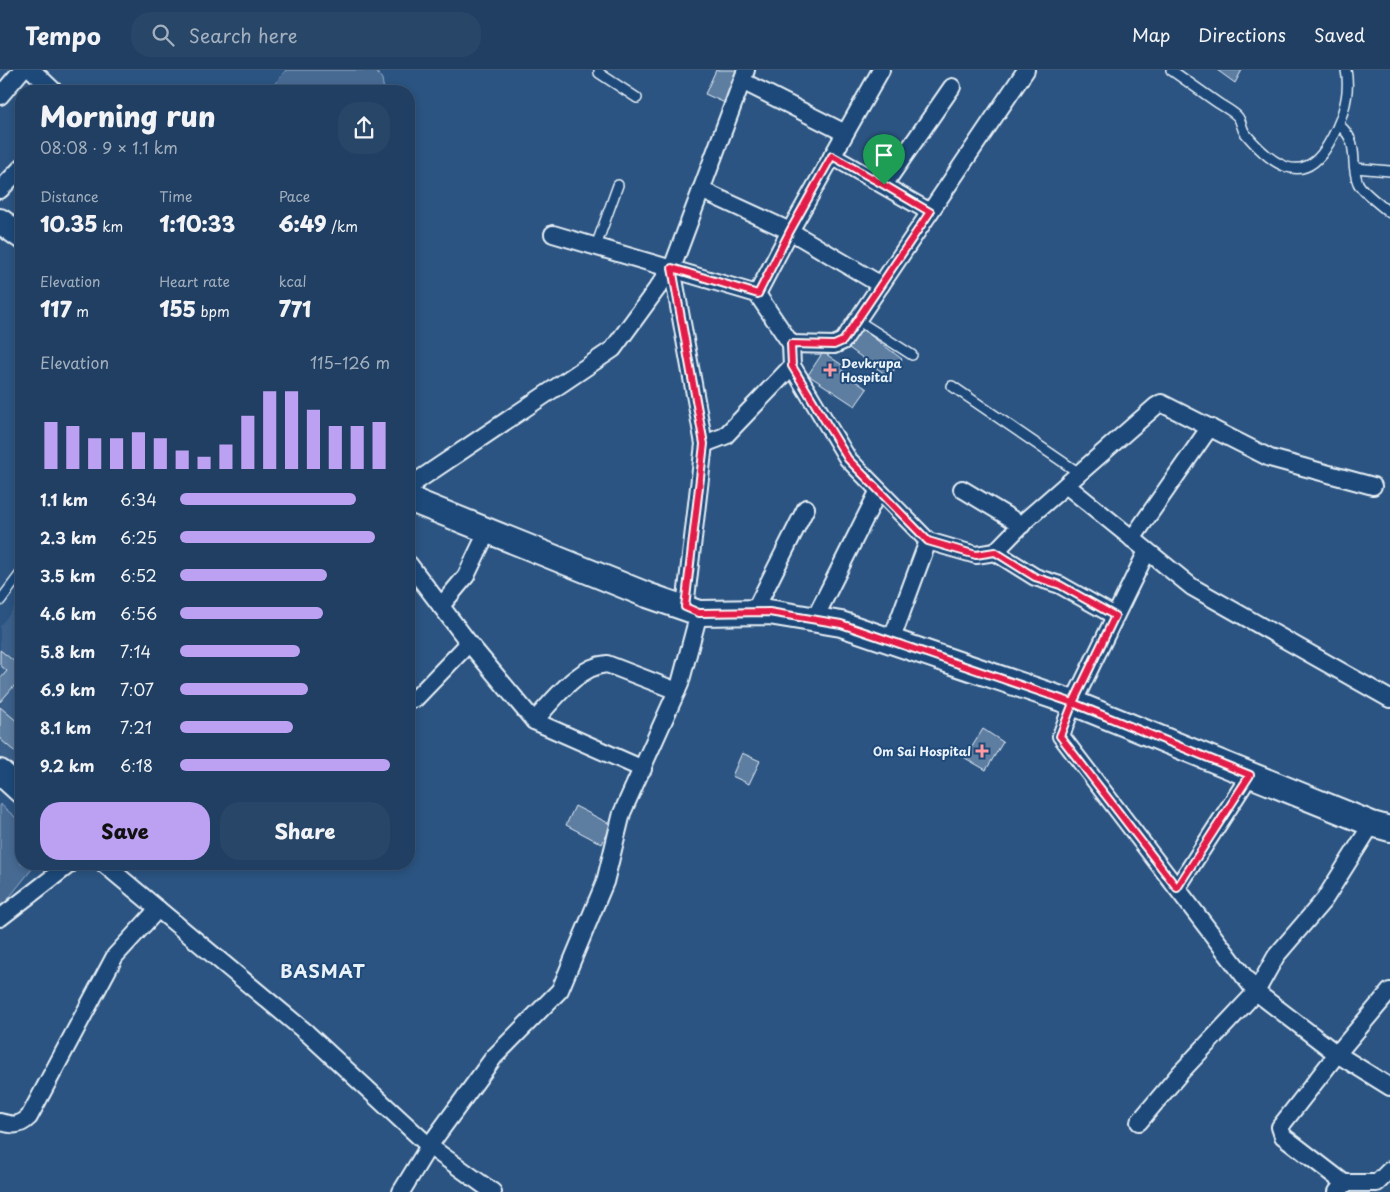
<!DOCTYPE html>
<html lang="en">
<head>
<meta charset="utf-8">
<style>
  body { margin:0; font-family:"Playpen Sans",sans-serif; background:#284668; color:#f1f3f6; height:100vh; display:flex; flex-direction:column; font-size:19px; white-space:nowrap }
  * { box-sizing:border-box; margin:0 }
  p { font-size:16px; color:#a2afbe }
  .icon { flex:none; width:28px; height:28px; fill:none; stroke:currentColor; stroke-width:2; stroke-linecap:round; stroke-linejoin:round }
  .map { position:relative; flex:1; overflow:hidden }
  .side { position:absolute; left:15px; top:15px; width:400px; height:785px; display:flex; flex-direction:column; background:#203f62; border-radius:20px; box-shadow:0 2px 8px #0003,0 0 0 1px #3d5877 }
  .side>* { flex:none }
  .pin { position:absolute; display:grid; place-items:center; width:42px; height:42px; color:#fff; margin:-51px -21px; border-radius:50% 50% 50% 0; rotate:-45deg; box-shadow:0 0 5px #0007 }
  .pin .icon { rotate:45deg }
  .round { display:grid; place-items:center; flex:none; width:52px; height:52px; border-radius:20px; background:#284668 }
  .head { display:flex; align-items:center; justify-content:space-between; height:85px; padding:0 25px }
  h1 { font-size:28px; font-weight:800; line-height:38px }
  .stats { display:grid; grid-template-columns:repeat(3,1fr); gap:8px; height:85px; padding:5px 25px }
  .stats div { display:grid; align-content:center }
  .stats b { font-size:21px; font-weight:800 }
  .stats small { font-size:14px; font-weight:400 }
  .stats p { font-size:14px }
  .chart { height:140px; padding:10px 25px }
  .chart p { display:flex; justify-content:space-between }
  .chart svg { width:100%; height:90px; margin-top:5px; stroke:#bca0f2; stroke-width:6 }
  .cta { display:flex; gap:10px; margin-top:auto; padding:10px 25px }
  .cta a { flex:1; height:58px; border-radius:20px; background:#bca0f2; color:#111; font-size:20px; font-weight:800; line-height:58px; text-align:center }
  .cta a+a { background:#284668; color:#f1f3f6 }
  ul { padding:0 25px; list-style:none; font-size:16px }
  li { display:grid; grid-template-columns:80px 60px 1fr; align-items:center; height:38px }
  li i { height:12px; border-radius:6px; background:#bca0f2 }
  header { display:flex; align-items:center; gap:30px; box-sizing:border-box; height:70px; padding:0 25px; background:#203f62; border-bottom:1px solid #3d5877 }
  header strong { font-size:24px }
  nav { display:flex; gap:28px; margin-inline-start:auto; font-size:18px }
  .search { width:350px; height:45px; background:#284668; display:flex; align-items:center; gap:12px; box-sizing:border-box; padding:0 18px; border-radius:20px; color:#a2afbe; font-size:19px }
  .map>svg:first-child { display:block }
  .built { fill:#3a608b }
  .green { fill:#476b93; stroke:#98aec6 }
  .building { fill:#5d7da1; stroke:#e8f1f8 }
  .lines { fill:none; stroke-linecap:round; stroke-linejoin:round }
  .service-casing { stroke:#e8f1f8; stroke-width:12 }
  .minor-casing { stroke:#e8f1f8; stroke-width:20 }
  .secondary-casing { stroke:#e8f1f8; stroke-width:28 }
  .service { stroke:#1f4a7a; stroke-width:9 }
  .minor { stroke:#1f4a7a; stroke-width:16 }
  .secondary { stroke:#1f4a7a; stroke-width:24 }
  .route-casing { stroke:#fff; stroke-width:10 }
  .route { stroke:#e11d48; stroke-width:6 }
  .poi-dot { fill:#ff9aa2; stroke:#1f4a7a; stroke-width:2 }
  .labels { text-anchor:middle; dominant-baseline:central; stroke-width:4; stroke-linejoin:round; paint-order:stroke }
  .poi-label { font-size:12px; font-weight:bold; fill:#e8f1f8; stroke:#1f4a7a; text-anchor:start }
  .district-label { font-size:18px; font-weight:bold; letter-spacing:1px; fill:#e8f1f8; stroke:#1f4a7a }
</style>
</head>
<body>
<header>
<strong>Tempo</strong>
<div class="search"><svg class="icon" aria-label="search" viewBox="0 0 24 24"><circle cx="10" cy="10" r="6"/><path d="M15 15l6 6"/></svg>Search here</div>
<nav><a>Map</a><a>Directions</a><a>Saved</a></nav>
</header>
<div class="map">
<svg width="1390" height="1122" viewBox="0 0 1390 1122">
  <rect width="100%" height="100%" fill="#2b5482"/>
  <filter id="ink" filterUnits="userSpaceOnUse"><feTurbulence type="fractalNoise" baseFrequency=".02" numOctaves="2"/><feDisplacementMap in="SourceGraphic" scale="10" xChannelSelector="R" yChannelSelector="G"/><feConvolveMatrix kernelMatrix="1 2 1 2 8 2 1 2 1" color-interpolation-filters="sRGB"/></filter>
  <g filter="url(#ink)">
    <polygon class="built" points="21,529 21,711 0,693 0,556"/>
    <g class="green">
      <polygon points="286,0 375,0 382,9 384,21 269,21"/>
      <polygon points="0,734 21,752 21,794 36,794 0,839"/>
    </g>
    <g class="building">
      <polygon points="716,0 740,0 725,33 705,24"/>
      <polygon points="1217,0 1242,0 1235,13"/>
      <polygon points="862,259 902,289 889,307 849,278"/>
      <polygon points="823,282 845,297 842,302 867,319 855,336 808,305"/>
      <polygon points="0,580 15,592 21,585 21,622 14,616 0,632 0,609 7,601 0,595"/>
      <polygon points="0,637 19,653 21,650 21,687 0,669"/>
      <polygon points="983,659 1003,672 986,700 965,688"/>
      <polygon points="742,683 760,691 749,714 732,706"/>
      <polygon points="575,736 612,755 602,774 566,755"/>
    </g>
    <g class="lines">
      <defs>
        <g id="service">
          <polyline points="599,0 599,3 637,28"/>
          <path d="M1171 0C1187 11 1202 22 1218 33 1224 37 1232 41 1237 46 1242 51 1241 58 1245 63 1270 93 1303 120 1329 73 1341 52 1351 25 1346 0"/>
          <path d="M1339 55C1361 73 1349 91 1358 113 1362 122 1382 136 1390 143"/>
          <polyline points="1355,98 1390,101"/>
          <polyline points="596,176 618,115"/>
          <polyline points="857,250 912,285"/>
          <polyline points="952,316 1079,403"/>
          <polyline points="0,531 21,503"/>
        </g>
        <g id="minor">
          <polyline points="32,0 54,21"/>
          <polyline points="742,11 845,63"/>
          <polyline points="0,26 22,0"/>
          <polyline points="832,86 930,142"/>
          <polyline points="884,115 952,17"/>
          <polyline points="0,120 21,98"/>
          <polyline points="701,120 790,161 881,215"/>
          <polyline points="553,164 757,224 791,274 792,296 848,389 928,471 976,485 995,482 1027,449 1156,336 1161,333 1270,388 1373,416"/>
          <polyline points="672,198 704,374 685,537"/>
          <polyline points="757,224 790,161 881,0"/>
          <polyline points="791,274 834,275 843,271 1026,0"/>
          <polyline points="704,374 725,366 792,296"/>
          <polyline points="1066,415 1192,517 1390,629"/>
          <polyline points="962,419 1022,455"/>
          <polyline points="409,420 417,411 613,279 672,198 746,0"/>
          <polyline points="1132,469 1210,357"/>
          <polyline points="995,482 1035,507 1060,515 1115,546"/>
          <polyline points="409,494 469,573"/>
          <polyline points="441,536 466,506 488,460"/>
          <polyline points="754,542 806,438"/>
          <polyline points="814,550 878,422"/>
          <polyline points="891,571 928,471"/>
          <polyline points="409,630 416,628 469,573 534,651 643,699"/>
          <path d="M534 651C554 630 578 596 607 594L677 621"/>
          <polyline points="1372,754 1324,830 1276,886 1256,922 1337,984 1390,1017"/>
          <polyline points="104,794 307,963 429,1076 493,1122"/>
          <polyline points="1177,818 1250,705"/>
          <polyline points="0,848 70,794"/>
          <path d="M0 1052C12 1055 19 1057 29 1047L115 886 158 839"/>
          <polyline points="1139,1052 1181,1002 1256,922 1061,666 1073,633 1147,481"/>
          <polyline points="1344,1113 1283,1066 1280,1057 1337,984 1390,921"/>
          <polyline points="401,1122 429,1076 494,987 560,920 605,812 622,743 680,614 699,543"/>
          <polyline points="1337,1122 1344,1113 1377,1113 1390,1100"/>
        </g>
        <g id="secondary">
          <polyline points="0,151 21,166"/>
          <polyline points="409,429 647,525 699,543 769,542 841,554 1073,633 1372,754 1390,759"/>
          <polyline points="0,702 21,721"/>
        </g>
      </defs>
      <use href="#service" class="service-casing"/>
      <use href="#minor" class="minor-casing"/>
      <use href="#secondary" class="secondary-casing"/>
      <use href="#service" class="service"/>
      <use href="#minor" class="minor"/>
      <use href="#secondary" class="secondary"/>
    </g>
  </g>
  <g class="lines" filter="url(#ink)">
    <defs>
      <polyline id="route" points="884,115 832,86 790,161 758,224 672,198 704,374 685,537 699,543 769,542 841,554 1073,633 1060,666 1177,818 1250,705 1073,633 1115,546 1060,515 1035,507 995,482 976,485 928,471 848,389 792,296 791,274 834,275 843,271 930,142 884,115"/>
    </defs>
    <use href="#route" class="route-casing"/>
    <use href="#route" class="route"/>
  </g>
  <g class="poi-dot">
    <path d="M827.5 292.5h5v5h5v5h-5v5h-5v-5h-5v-5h5z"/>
    <path d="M979.5 673.5h5v5h5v5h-5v5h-5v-5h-5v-5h5z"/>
  </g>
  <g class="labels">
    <g class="poi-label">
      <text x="841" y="293">Devkrupa<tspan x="841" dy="14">Hospital</tspan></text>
      <text x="971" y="681" text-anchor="end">Om Sai Hospital</text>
    </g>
    <g class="district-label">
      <text x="323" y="900">BASMAT</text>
    </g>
  </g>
</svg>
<div class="pin" style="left:884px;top:115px;background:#1e9e55"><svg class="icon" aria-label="arrive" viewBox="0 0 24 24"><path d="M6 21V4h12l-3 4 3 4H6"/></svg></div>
<section class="side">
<div class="head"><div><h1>Morning run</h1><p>08:08 · 9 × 1.1 km</p></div><a class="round"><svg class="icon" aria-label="share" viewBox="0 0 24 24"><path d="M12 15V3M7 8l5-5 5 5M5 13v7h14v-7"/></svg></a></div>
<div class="stats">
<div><p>Distance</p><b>10.35<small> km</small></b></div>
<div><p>Time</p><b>1:10:33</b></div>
<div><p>Pace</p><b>6:49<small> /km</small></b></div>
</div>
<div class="stats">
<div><p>Elevation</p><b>117<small> m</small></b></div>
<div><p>Heart rate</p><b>155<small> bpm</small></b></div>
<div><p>kcal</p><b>771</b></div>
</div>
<div class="chart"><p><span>Elevation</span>115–126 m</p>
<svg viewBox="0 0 160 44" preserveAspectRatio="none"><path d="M5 44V21M15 44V23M25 44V29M35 44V29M45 44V26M55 44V29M65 44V35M75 44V38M85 44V32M95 44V18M105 44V6M115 44V6M125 44V15M135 44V23M145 44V23M155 44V21"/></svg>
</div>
<ul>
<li><b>1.1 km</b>6:34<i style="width:84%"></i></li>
<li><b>2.3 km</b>6:25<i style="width:93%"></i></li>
<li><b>3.5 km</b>6:52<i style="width:70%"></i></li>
<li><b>4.6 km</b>6:56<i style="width:68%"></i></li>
<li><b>5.8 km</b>7:14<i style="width:57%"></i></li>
<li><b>6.9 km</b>7:07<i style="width:61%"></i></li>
<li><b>8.1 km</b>7:21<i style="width:54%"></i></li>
<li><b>9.2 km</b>6:18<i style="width:100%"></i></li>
</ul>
<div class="cta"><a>Save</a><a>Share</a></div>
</section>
</div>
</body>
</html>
